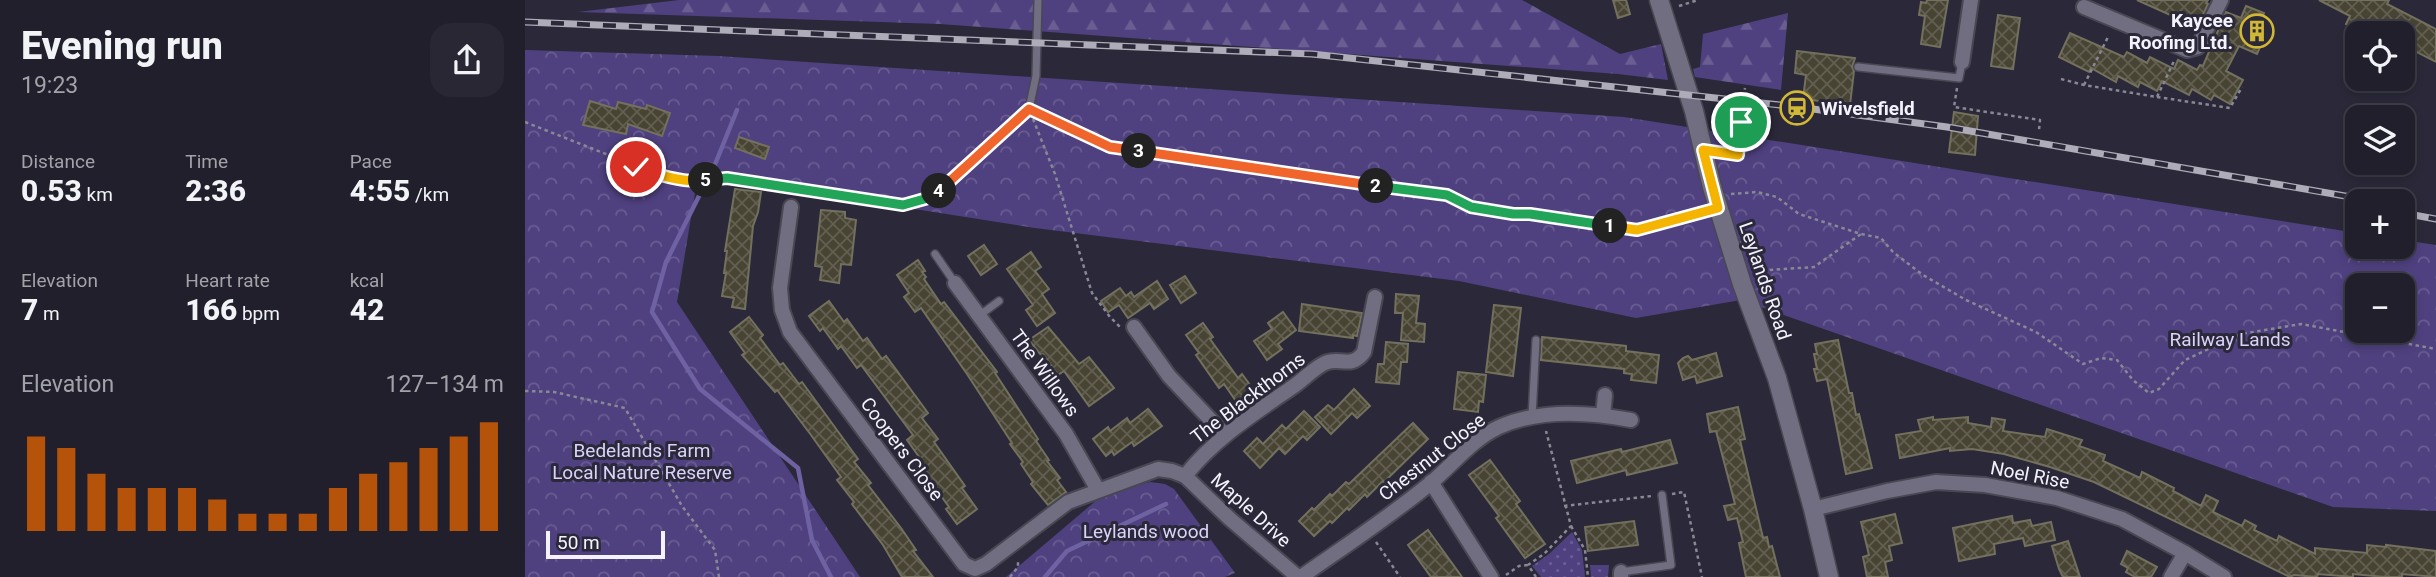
<!DOCTYPE html>
<html lang="en">
<head>
<meta charset="utf-8">
<style>
  body { margin:0; font-family:Roboto,sans-serif; background:#282733; color:#f1f3f6; height:100vh; display:flex; flex-direction:column; font-size:26px; white-space:nowrap }
  * { box-sizing:border-box; margin:0 }
  p { font-size:23px; color:#a2a2a9 }
  .icon { flex:none; width:38px; height:38px; fill:none; stroke:currentColor; stroke-width:2; stroke-linecap:round; stroke-linejoin:round }
  .map { position:relative; flex:1; overflow:hidden }
  .drawer { display:flex; flex-direction:column; background:#201f2b; width:525px }
  .drawer>* { flex:none }
  .fabs { position:absolute; left:1820px; top:21px; display:grid; gap:14px }
  .fabs a { display:grid; place-items:center; width:70px; height:70px; border-radius:14px; background:#201f2b; box-shadow:0 4px 10px #0003,0 0 0 2px #3d3d47; font-size:35px }
  .scale { position:absolute; left:21px; bottom:18px; width:119px; box-sizing:border-box; padding-left:7px; border:4px solid #f4f3fd; border-top:0; font-size:19px; line-height:24px; white-space:nowrap; color:#f4f3fd; -webkit-text-stroke:5px #2b2939; paint-order:stroke }
  .pin { position:absolute; display:grid; place-items:center; width:60px; height:60px; color:#fff; margin:-30px; border:4px solid #fff; border-radius:50%; box-shadow:0 2px 7px #0007 }
  .km { position:absolute; width:35px; height:35px; margin:-18px; border-radius:50%; background:#222; color:#fff; font-size:19px; line-height:35px; text-align:center }
  .round { display:grid; place-items:center; flex:none; width:74px; height:74px; border-radius:21px; background:#282733 }
  .headline { display:flex; align-items:center; justify-content:space-between; height:119px; padding:0 21px }
  h1 { font-size:38px; font-weight:800; line-height:52px }
  .stats { display:grid; grid-template-columns:repeat(3,1fr); gap:10px; height:119px; padding:7px 21px }
  .stats div { display:grid; align-content:center }
  .stats b { font-size:30px; font-weight:800 }
  .stats small { font-size:19px; font-weight:400 }
  .stats p { font-size:19px }
  .chart { height:196px; padding:14px 21px }
  .chart p { display:flex; justify-content:space-between }
  .chart svg { width:100%; height:126px; margin-top:7px; stroke:#b45309; stroke-width:6 }
  main { display:flex; flex:1; min-height:0 }
  .map>svg:first-child { display:block }
  .grass { fill:url(#grass-dots) }
  .forest { fill:url(#forest-firs) }
  .park { fill:url(#park-crowns); fill-rule:evenodd }
  .lines { fill:none; stroke-linecap:round; stroke-linejoin:round }
  .stream { stroke:#6f62a3; stroke-width:4.5 }
  .building { fill:url(#building-cross-hatch); stroke:#74705e; stroke-width:2 }
  .service-casing { stroke:#4a4754; stroke-width:10 }
  .minor-casing { stroke:#4a4754; stroke-width:18 }
  .tertiary-casing { stroke:#4a4754; stroke-width:21 }
  .path { stroke:#898895; stroke-width:2.5; stroke-dasharray:3.5 3.5; stroke-linecap:butt }
  .service { stroke:#706e80; stroke-width:7 }
  .minor { stroke:#706e80; stroke-width:14 }
  .tertiary { stroke:#706e80; stroke-width:18 }
  .rail-casing { stroke:#adacb8; stroke-width:7 }
  .rail { stroke:#2b2939; stroke-width:4.5; stroke-dasharray:13; stroke-linecap:butt }
  .split-1-casing { stroke:#fff; stroke-width:14 }
  .split-2-casing { stroke:#fff; stroke-width:14 }
  .split-3-casing { stroke:#fff; stroke-width:14 }
  .split-4-casing { stroke:#fff; stroke-width:14 }
  .split-5-casing { stroke:#fff; stroke-width:14 }
  .split-6-casing { stroke:#fff; stroke-width:14 }
  .split-1 { stroke:#f5b400; stroke-width:9 }
  .split-2 { stroke:#22a559; stroke-width:9 }
  .split-3 { stroke:#f0652b; stroke-width:9 }
  .split-4 { stroke:#f0652b; stroke-width:9 }
  .split-5 { stroke:#22a559; stroke-width:9 }
  .split-6 { stroke:#f5b400; stroke-width:9 }
  .labels { text-anchor:middle; dominant-baseline:central; stroke-width:6; stroke-linejoin:round; paint-order:stroke }
  .poi-label { font-size:19px; font-weight:bold; fill:#f4f3fd; stroke:#2b2939; text-anchor:end }
  .street-label { font-size:19px; fill:#f4f3fd; stroke:#2b2939 }
  .park-label { font-size:19px; fill:#d9d3fa; stroke:#2b2939 }
</style>
</head>
<body>
<main>
<section class="drawer">
<div class="headline"><div><h1>Evening run</h1><p>19:23</p></div><a class="round"><svg class="icon" aria-label="share" viewBox="0 0 24 24"><path d="M12 15V3M7 8l5-5 5 5M5 13v7h14v-7"/></svg></a></div>
<div class="stats">
<div><p>Distance</p><b>0.53<small> km</small></b></div>
<div><p>Time</p><b>2:36</b></div>
<div><p>Pace</p><b>4:55<small> /km</small></b></div>
</div>
<div class="stats">
<div><p>Elevation</p><b>7<small> m</small></b></div>
<div><p>Heart rate</p><b>166<small> bpm</small></b></div>
<div><p>kcal</p><b>42</b></div>
</div>
<div class="chart"><p><span>Elevation</span>127–134 m</p>
<svg viewBox="0 0 160 44" preserveAspectRatio="none"><path d="M5 44V11M15 44V15M25 44V24M35 44V29M45 44V29M55 44V29M65 44V33M75 44V38M85 44V38M95 44V38M105 44V29M115 44V24M125 44V20M135 44V15M145 44V11M155 44V6"/></svg>
</div>
</section>
<div class="map">
<svg width="1911" height="577" viewBox="0 0 1911 577">
  <defs>
    <pattern id="grass-dots" width="8" height="8" patternUnits="userSpaceOnUse" patternTransform="scale(1.75)"><rect width="8" height="8" fill="#4f417f"/><path d="M2 2h.1M6 6h.1" fill="none" stroke="#695d92" stroke-width="1.8" stroke-linecap="round"/></pattern>
    <pattern id="forest-firs" width="22" height="20" patternUnits="userSpaceOnUse" patternTransform="scale(1.75)"><rect width="22" height="20" fill="#4f417f"/><path d="M5 1l3.5 6h-7zM16 11l3.5 6h-7z" fill="#695d92"/></pattern>
    <pattern id="park-crowns" width="20" height="18" patternUnits="userSpaceOnUse" patternTransform="scale(1.75)"><rect width="20" height="18" fill="#4f417f"/><path d="M2 6a3 3 0 1 1 6 0M12 15a3 3 0 1 1 6 0" fill="none" stroke="#695d92"/></pattern>
    <pattern id="building-cross-hatch" width="8" height="8" patternUnits="userSpaceOnUse" patternTransform="scale(1.75)"><rect width="8" height="8" fill="#484433"/><path d="M0 0l8 8M0 8l8-8" fill="none" stroke="#635f51"/></pattern>
  </defs>
  <rect width="100%" height="100%" fill="#2b2939"/>
  <g class="grass">
    <polygon points="1047,532 1057,550 1060,577 1016,577 1007,566 1024,554"/>
    <polygon points="1065,565 1084,565 1083,577 1066,577"/>
  </g>
  <g class="forest">
    <polygon points="154,0 997,0 1095,54 1136,44 1143,80 1093,74 415,24 53,12"/>
    <polygon points="1263,13 1256,90 1170,77 1168,69 1175,67 1178,34"/>
  </g>
  <g class="park">
    <path d="M0 50 193 56 1099 117 1832 233V247H1878V240L1911 245V511L1808 507 1216 300 1111 318 934 281 510 228 193 178 174 169 152 302 335 577H0ZM1832 285H1878V331H1832Z"/>
    <polygon points="625,482 640,484 649,489 710,573 700,577 481,577 573,499 597,489"/>
  </g>
  <g class="lines">
    <g class="stream">
      <polyline points="212,110 191,162 141,262 127,312 175,389 273,468 287,540 306,577"/>
      <polyline points="520,577 542,551 641,504"/>
    </g>
  </g>
  <g class="building">
    <polygon points="1088,0 1101,0 1105,14 1093,18"/>
    <polygon points="1402,0 1423,0 1415,47 1396,44 1400,16 1394,15 1396,2 1401,3"/>
    <polygon points="1612,0 1683,0 1681,3 1683,4 1672,27"/>
    <polygon points="1794,0 1864,0 1862,4 1911,29 1911,62 1878,45 1878,33 1840,33 1821,24 1825,16"/>
    <polygon points="1721,6 1739,13 1734,25 1743,29 1732,54 1714,46 1701,71 1718,80 1705,104 1689,95 1686,100 1667,89 1664,95 1637,81 1632,91 1615,82 1613,87 1593,76 1591,82 1566,68 1564,72 1534,57 1545,33 1599,57 1602,52 1622,63 1625,57 1649,69 1653,60 1672,70 1675,65 1678,66 1701,12 1716,18"/>
    <polygon points="1473,15 1495,18 1488,69 1466,66"/>
    <polygon points="1272,51 1330,58 1327,67 1329,71 1325,105 1278,99 1281,75 1270,73"/>
    <polygon points="65,101 91,109 93,102 121,109 122,105 145,113 137,136 103,124 101,134 58,125"/>
    <polygon points="1429,112 1453,116 1450,155 1424,152"/>
    <polygon points="214,137 244,147 240,159 210,148"/>
    <polygon points="210,189 236,192 233,212 228,226 220,309 207,307 209,298 197,296 201,273 199,273 202,251 200,251"/>
    <polygon points="296,210 320,212 320,218 331,220 326,265 316,264 314,283 295,280 297,267 290,266"/>
    <polygon points="459,245 472,264 456,275 443,256"/>
    <polygon points="506,252 516,267 510,271 524,289 517,294 530,313 512,326 501,310 508,305 482,269"/>
    <polygon points="393,260 400,271 397,272 401,277 399,279 416,304 419,302 472,372 470,373 513,439 511,441 524,460 522,461 535,478 532,480 541,492 523,505 506,484 508,482 496,464 498,462 485,444 487,443 442,374 396,308 390,312 379,297 384,293 372,275"/>
    <polygon points="660,276 671,293 656,303 645,285"/>
    <polygon points="632,281 643,299 629,309 625,303 603,318 594,305 583,312 576,301 595,288 601,296 606,292 609,297"/>
    <polygon points="871,294 894,296 891,323 900,324 899,342 876,340 878,313 870,313"/>
    <polygon points="304,301 319,322 322,319 338,341 342,338 357,359 361,356 403,413 397,418 413,439 409,442 440,486 437,488 452,509 432,524 421,509 424,507 393,464 397,461 382,440 388,435 336,365 332,368 316,346 313,349 298,328 295,331 284,316"/>
    <polygon points="777,304 837,313 832,336 828,335 828,338 774,331"/>
    <polygon points="969,305 996,308 988,376 961,372"/>
    <polygon points="758,312 771,330 753,344 757,349 742,360 729,341 747,329 743,323"/>
    <polygon points="224,317 238,335 235,338 255,365 258,363 274,384 277,382 333,459 329,462 346,483 343,485 376,528 391,550 388,551 408,577 377,577 358,545 327,504 329,502 312,480 316,477 286,435 252,390 250,392 217,355 220,353 205,332"/>
    <polygon points="678,323 688,337 685,339 713,378 717,374 728,389 711,401 699,384 694,388 671,355 674,353 661,335"/>
    <polygon points="523,327 554,364 564,357 589,388 564,406 539,371 533,375 518,354 516,355 504,340"/>
    <polygon points="1017,337 1101,346 1101,351 1134,355 1131,383 1106,380 1107,374 1099,373 1099,369 1016,360"/>
    <polygon points="1313,340 1324,393 1327,393 1331,415 1334,414 1347,468 1321,474 1302,379 1292,381 1289,369 1292,369 1289,354 1292,354 1290,344"/>
    <polygon points="861,342 883,344 882,362 876,362 874,384 851,382 853,364 859,364"/>
    <polygon points="1191,353 1197,376 1172,383 1170,376 1158,380 1153,363 1158,358 1163,356 1167,360"/>
    <polygon points="933,372 961,375 958,402 954,401 953,412 929,409"/>
    <polygon points="829,389 845,406 832,418 827,413 806,434 790,417 803,405 809,410"/>
    <polygon points="1213,407 1220,439 1215,440 1238,538 1242,537 1244,547 1247,546 1255,577 1221,577 1214,543 1218,542 1212,518 1203,520 1199,506 1210,504 1191,431 1185,432 1182,414"/>
    <polygon points="623,409 637,426 609,446 607,442 589,455 587,451 581,456 568,439 583,427 585,431 602,418 605,423"/>
    <polygon points="779,411 795,427 782,440 778,436 760,454 754,448 735,468 719,451 732,438 738,444 757,425 761,429"/>
    <polygon points="1408,417 1408,420 1443,417 1443,423 1466,427 1467,418 1480,420 1478,431 1520,437 1522,429 1557,440 1554,446 1580,455 1578,461 1615,478 1617,472 1649,488 1648,491 1676,506 1681,495 1693,501 1688,512 1717,526 1720,520 1731,526 1729,530 1752,541 1754,536 1790,554 1790,548 1842,553 1842,545 1861,547 1861,545 1911,551 1911,577 1877,574 1877,577 1860,577 1828,574 1828,577 1793,574 1792,577 1769,575 1765,577 1569,482 1525,467 1479,454 1447,449 1425,451 1425,448 1375,458 1371,435 1396,431 1393,420"/>
    <polygon points="888,423 903,439 859,482 858,481 842,497 840,494 824,510 822,508 807,523 805,521 789,536 774,521 787,508 789,510 805,494 807,496 821,482 824,484"/>
    <polygon points="1145,440 1152,463 1102,475 1101,470 1052,483 1046,461 1096,449 1097,452"/>
    <polygon points="965,460 995,501 991,504 1020,544 1000,558 971,518 974,516 944,475"/>
    <polygon points="1370,514 1377,543 1364,546 1367,560 1360,562 1363,577 1342,577 1338,557 1344,555 1336,522"/>
    <polygon points="1487,516 1488,523 1505,520 1507,526 1526,522 1530,540 1500,546 1498,538 1469,544 1470,554 1434,561 1428,528"/>
    <polygon points="1109,521 1113,545 1063,551 1060,527"/>
    <polygon points="903,530 911,541 937,577 906,577 883,545"/>
    <polygon points="1543,541 1555,577 1538,577 1534,569 1527,546"/>
    <polygon points="1602,551 1632,567 1626,577 1610,577 1601,572 1603,568 1596,564"/>
  </g>
  <g class="lines">
    <defs>
      <g id="service">
        <polyline points="1333,67 1434,78 1437,62"/>
        <polyline points="504,109 511,76 513,0"/>
        <polyline points="410,254 430,283"/>
        <polyline points="455,315 474,301"/>
        <polyline points="1007,417 1011,340"/>
        <polyline points="1096,572 1146,565 1137,495"/>
      </g>
      <g id="minor">
        <polyline points="1559,7 1662,50 1673,47 1696,0"/>
        <polyline points="1437,62 1446,0"/>
        <polyline points="266,207 255,288 257,310 265,332 439,564 450,569 461,564 543,502 633,469 647,471 660,476 705,519 773,577"/>
        <polyline points="430,283 541,434 573,490"/>
        <polyline points="609,327 644,376 700,435"/>
        <polyline points="1078,415 1080,395"/>
        <path d="M660 476C690 438 730 413 769 386 779 379 789 368 800 363 815 356 826 370 839 352L850 297"/>
        <polyline points="906,482 966,577"/>
        <polyline points="1288,509 1362,491 1411,482 1460,485 1532,498 1597,519 1660,553 1699,577"/>
        <path d="M776 577C820 546 866 516 907 482 928 464 948 439 974 427 1014 409 1064 412 1106 420"/>
        <polyline points="1096,577 1096,572"/>
        <polyline points="1646,577 1660,553"/>
      </g>
      <polyline id="tertiary" points="1134,0 1169,111 1187,187 1217,284 1252,378 1288,509 1304,577"/>
    </defs>
    <use href="#service" class="service-casing"/>
    <use href="#minor" class="minor-casing"/>
    <use href="#tertiary" class="tertiary-casing"/>
    <g class="path">
      <polyline points="1154,6 1173,0"/>
      <polyline points="1536,79 1559,85 1632,97 1650,59"/>
      <polyline points="1559,85 1584,35"/>
      <polyline points="1432,88 1429,107 1515,120 1514,130"/>
      <polyline points="1632,97 1705,108 1717,87"/>
      <path d="M513 113 585 147 742 171 922 195C949 208 976 215 1005 214L1112 230 1178 212"/>
      <polyline points="508,119 530,174 567,293 585,317 595,327"/>
      <polyline points="0,122 134,175 173,182 202,178 378,205 403,198 420,186 496,116"/>
      <polyline points="1195,152 1213,155 1220,88"/>
      <polyline points="1206,194 1232,192 1252,197 1274,214 1336,234 1356,238 1368,252 1398,275 1441,300 1511,332 1558,364 1576,358 1592,360 1608,380 1624,393 1634,389 1660,360 1716,334 1776,324 1911,349"/>
      <polyline points="1232,276 1245,270 1289,267 1336,234"/>
      <polyline points="0,391 29,392 100,408 157,506 190,550 194,577"/>
      <polyline points="1147,494 1159,492 1177,577"/>
      <polyline points="1039,506 1127,496"/>
      <polyline points="1046,526 1060,550 1063,577"/>
      <polyline points="851,542 875,577"/>
      <polyline points="981,575 994,566 1003,565"/>
      <polyline points="485,577 493,567 493,560"/>
      <polyline points="1011,577 1003,565 1019,554 1046,526 1021,431"/>
    </g>
    <use href="#service" class="service"/>
    <use href="#minor" class="minor"/>
    <use href="#tertiary" class="tertiary"/>
    <defs>
      <g id="rail">
        <polyline points="0,22 787,54 1273,107 1422,127 1849,201"/>
        <polyline points="1878,213 1911,219"/>
      </g>
    </defs>
    <use href="#rail" class="rail-casing"/>
    <use href="#rail" class="rail"/>
  </g>
  <g class="lines">
    <defs>
      <polyline id="split-1" points="1085,226 1112,230 1193,208 1178,150 1213,155 1216,122"/>
      <polyline id="split-2" points="851,186 922,195 946,207 988,214 1005,214 1085,226"/>
      <polyline id="split-3" points="614,151 851,186"/>
      <polyline id="split-4" points="414,191 504,109 585,147 614,151"/>
      <polyline id="split-5" points="181,180 202,178 378,205 403,198 414,191"/>
      <path id="split-6" d="M111 167C130 174 161 184 181 180"/>
    </defs>
    <use href="#split-1" class="split-1-casing"/>
    <use href="#split-2" class="split-2-casing"/>
    <use href="#split-3" class="split-3-casing"/>
    <use href="#split-4" class="split-4-casing"/>
    <use href="#split-5" class="split-5-casing"/>
    <use href="#split-6" class="split-6-casing"/>
    <use href="#split-1" class="split-1"/>
    <use href="#split-2" class="split-2"/>
    <use href="#split-3" class="split-3"/>
    <use href="#split-4" class="split-4"/>
    <use href="#split-5" class="split-5"/>
    <use href="#split-6" class="split-6"/>
  </g>
  <defs>
    <symbol id="building-ring" viewBox="-11 -11 22 22"><circle r="9.5" fill="#2b2939" stroke="#d1b736" stroke-width="1.5"/><path d="M-4-6H4V6H1V3H-1V6H-4ZM-2.5-4.3h1.7v1.8h-1.7ZM.8-4.3h1.7v1.8H.8ZM-2.5-1h1.7V.8h-1.7ZM.8-1h1.7V.8H.8Z" fill="#d1b736"/></symbol>
    <symbol id="station-ring" viewBox="-11 -11 22 22"><circle r="9.5" fill="#2b2939" stroke="#d1b736" stroke-width="1.5"/><path d="M-3-6H3Q5-6 5-4V2Q5 4 3 4L4.5 6H3L1.5 4h-3L-3 6H-4.5L-3 4Q-5 4-5 2V-4Q-5-6-3-6ZM-3.5-4v3h7v-3ZM-3.5 1v1.5H-2V1ZM2 1v1.5H3.5V1Z" fill="#d1b736"/></symbol>
  </defs>
  <g fill-rule="evenodd">
    <use href="#building-ring" x="1713" y="12" width="38" height="38"/>
    <use href="#station-ring" x="1253" y="89" width="38" height="38"/>
  </g>
  <g class="labels">
    <g class="poi-label">
      <text x="1708" y="20">Kaycee<tspan x="1708" dy="22">Roofing Ltd.</tspan></text>
      <text x="1296" y="108" text-anchor="start">Wivelsfield</text>
    </g>
    <g class="street-label">
      <text transform="translate(1240 281) rotate(71)">Leylands Road</text>
      <text transform="translate(520 373) rotate(54)">The Willows</text>
      <text transform="translate(723 398) rotate(-37)">The Blackthorns</text>
      <text transform="translate(377 449) rotate(53)">Coopers Close</text>
      <text transform="translate(907 457) rotate(-38)">Chestnut Close</text>
      <text transform="translate(1505 475) rotate(11)">Noel Rise</text>
      <text transform="translate(726 510) rotate(42)">Maple Drive</text>
    </g>
    <g class="park-label">
      <text x="1705" y="339">Railway Lands</text>
      <text x="117" y="450">Bedelands Farm<tspan x="117" dy="22">Local Nature Reserve</tspan></text>
      <text x="621" y="531">Leylands wood</text>
    </g>
  </g>
</svg>
<div class="fabs">
<a><svg class="icon" aria-label="locate" viewBox="0 0 24 24"><circle cx="12" cy="12" r="6"/><path d="M12 2v4M12 18v4M2 12h4M18 12h4"/></svg></a>
<a><svg class="icon" aria-label="layers" viewBox="0 0 24 24"><path d="M12 4l9 5-9 5-9-5zM3 14l9 5 9-5"/></svg></a>
<a>+</a>
<a>−</a>
</div>
<div class="scale">50 m</div>
<div class="pin" style="left:1216px;top:122px;background:#1e9e55"><svg class="icon" aria-label="arrive" viewBox="0 0 24 24"><path d="M6 21V4h12l-3 4 3 4H6"/></svg></div>
<div class="pin" style="left:111px;top:167px;background:#d93025"><svg class="icon" aria-label="check" viewBox="0 0 24 24"><path d="M5 12l5 5 9-10"/></svg></div>
<b class="km" style="left:1085px;top:226px">1</b>
<b class="km" style="left:851px;top:186px">2</b>
<b class="km" style="left:614px;top:151px">3</b>
<b class="km" style="left:414px;top:191px">4</b>
<b class="km" style="left:181px;top:180px">5</b>
</div>
</main>
</body>
</html>
